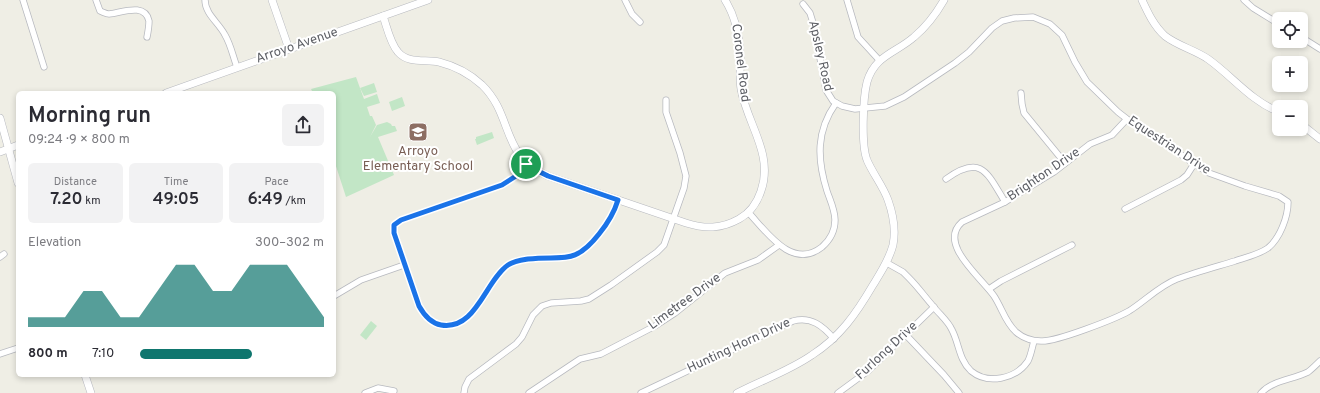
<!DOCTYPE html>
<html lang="en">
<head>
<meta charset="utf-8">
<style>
  body { margin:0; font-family:Overpass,sans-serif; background:#f2f2f3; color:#2b2b33; height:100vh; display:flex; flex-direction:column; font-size:15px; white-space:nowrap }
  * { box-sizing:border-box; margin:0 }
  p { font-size:13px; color:#7c7c81 }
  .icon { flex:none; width:22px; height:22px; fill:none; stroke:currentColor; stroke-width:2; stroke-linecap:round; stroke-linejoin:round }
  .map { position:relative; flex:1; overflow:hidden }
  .panel { position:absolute; left:16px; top:91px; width:320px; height:286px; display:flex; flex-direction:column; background:#fff; border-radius:6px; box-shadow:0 2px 6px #0003 }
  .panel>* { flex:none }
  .fabs { position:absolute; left:1272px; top:12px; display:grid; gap:8px }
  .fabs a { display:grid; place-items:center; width:36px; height:36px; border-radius:6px; background:#fff; box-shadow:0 2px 6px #0003; font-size:20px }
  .pin { position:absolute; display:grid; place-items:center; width:34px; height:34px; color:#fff; margin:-17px; border:2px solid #fff; border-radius:50%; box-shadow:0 1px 4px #0007 }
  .round { display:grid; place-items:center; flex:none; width:42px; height:42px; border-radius:6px; background:#f2f2f3 }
  .overview { display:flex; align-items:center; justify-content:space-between; height:68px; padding:0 12px }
  h1 { font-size:22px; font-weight:600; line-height:30px }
  .metrics { display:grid; grid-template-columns:repeat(3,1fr); gap:6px; height:68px; padding:4px 12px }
  .metrics div { display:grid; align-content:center; border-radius:6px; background:#f2f2f3; text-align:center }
  .metrics b { font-size:17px; font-weight:600 }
  .metrics small { font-size:11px; font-weight:400 }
  .metrics p { font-size:11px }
  .chart { height:112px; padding:8px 12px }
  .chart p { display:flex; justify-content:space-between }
  .chart svg { width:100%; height:72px; margin-top:4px; fill:#0f766e; opacity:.7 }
  ul { padding:0 12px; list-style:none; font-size:13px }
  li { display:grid; grid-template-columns:64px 48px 1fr; align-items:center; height:30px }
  li i { height:10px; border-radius:5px; background:#0f766e }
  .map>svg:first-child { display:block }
  .green { fill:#c2e6c6 }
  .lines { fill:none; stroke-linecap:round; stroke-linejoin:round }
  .minor-casing { stroke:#b7b9bf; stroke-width:7 }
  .tertiary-casing { stroke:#b7b9bf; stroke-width:8 }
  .minor { stroke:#fff; stroke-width:5.5 }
  .tertiary { stroke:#fff; stroke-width:7 }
  .route-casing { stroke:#fff; stroke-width:8 }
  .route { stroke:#1a73e8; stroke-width:5 }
  .labels { text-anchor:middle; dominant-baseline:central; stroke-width:4; stroke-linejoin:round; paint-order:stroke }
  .street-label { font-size:13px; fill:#5d5f65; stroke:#fff }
  .education-label { font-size:13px; fill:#785e54; stroke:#fff }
</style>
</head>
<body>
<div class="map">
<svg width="1320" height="393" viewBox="0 0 1320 393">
  <rect width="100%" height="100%" fill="#efeee5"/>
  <g class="green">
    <polygon points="356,77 364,99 377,94 380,103 367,107 370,116 372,116 376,125 370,137 377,125 387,122 391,124 392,126 395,126 397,131 378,137 394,175 346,197 334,160 334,93 313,93 311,89"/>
    <polygon points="374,83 377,92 364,96 360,88"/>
    <polygon points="402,97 405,106 392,111 389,102"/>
    <polygon points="492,132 494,138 477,145 475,139 476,139 476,137"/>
    <polygon points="371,321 377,326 366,340 360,335"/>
  </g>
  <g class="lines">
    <defs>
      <g id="minor">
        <polyline points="23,0 44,67"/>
        <path d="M96 0 100 11C103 12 106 14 109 14 121 13 145 2 149 21 149 26 148 32 147 37"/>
        <path d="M205 0C205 14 219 23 225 35 231 45 233 57 237 67"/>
        <polyline points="625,0 632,14 640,22"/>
        <polyline points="847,0 858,37 880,61"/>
        <polyline points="1244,0 1253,8 1279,24"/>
        <path d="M803 4 810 13 814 26 826 90 833 101 842 106 855 109 885 106 904 97 955 63 969 52 992 28 1002 21 1014 18 1033 17 1050 24 1062 35 1075 62 1087 82 1118 112 1127 119 1162 141 1194 164 1209 173 1245 186 1279 196 1288 202C1288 217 1280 238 1268 248 1258 255 1246 257 1235 261 1215 267 1196 272 1177 279 1159 286 1145 301 1129 311 1115 319 1056 342 1041 341 1032 341 1023 338 1016 332 1005 322 1002 308 994 296 982 278 937 244 962 222L1005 202 1054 172 1090 144 1112 135 1127 119"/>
        <polyline points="1301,37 1320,49"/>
        <polyline points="1021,93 1022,104 1024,113 1065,163"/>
        <path d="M526 164 516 176 502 185 401 220 394 225V233L419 306C424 315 430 323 441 325 476 331 485 281 508 265 514 261 521 260 528 259 563 255 574 266 599 234 608 223 614 213 618 200"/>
        <path d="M946 179C981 154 987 172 1005 202"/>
        <polyline points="1125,209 1181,180 1187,175 1194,164"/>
        <path d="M748 212C766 231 792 271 822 247 830 240 835 231 835 220 835 210 830 200 827 191 817 159 816 131 836 103"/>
        <polyline points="0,257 4,254"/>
        <path d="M887 263 903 272 909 278C918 287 925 297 933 306 939 314 948 321 952 330 959 343 959 360 971 371 988 385 1016 379 1028 361 1031 355 1032 348 1034 341"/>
        <polyline points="989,289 1001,281 1072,245"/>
        <polyline points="334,296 361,280 404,265"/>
        <polyline points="905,334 944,375 959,393"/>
        <polyline points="0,354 18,348"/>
        <polyline points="365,393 378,388 394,391"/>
        <polyline points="464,393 465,387 469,379 516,344 522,337 533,315 542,306 551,303 581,301 589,299 611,285 657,252 664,245 684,188 686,176 680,153 666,112 666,100"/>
        <polyline points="529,393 580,359 601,354 655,326 675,313 725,273 758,260 779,245"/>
        <path d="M641 393 793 321C811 316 823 326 834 339"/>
        <polyline points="838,393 868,371 934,307"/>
        <path d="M1261 393C1273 380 1292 380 1308 372 1312 369 1316 365 1320 361"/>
      </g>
      <g id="tertiary">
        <polyline points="272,0 289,49"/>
        <path d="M1142 0C1148 13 1154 26 1165 36 1178 46 1195 50 1208 59 1232 76 1251 101 1279 112"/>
        <path d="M383 16C387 27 390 43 398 52 408 64 426 59 439 62 455 66 470 74 482 85 514 116 500 156 548 176L686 223C705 229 721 229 739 219 750 213 757 203 761 191 774 154 747 124 741 89 739 77 741 64 740 52 739 33 735 16 725 0"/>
        <polyline points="166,93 428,0"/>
        <polyline points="0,118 18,183"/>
        <polyline points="1301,124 1320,139"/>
        <polyline points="0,152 18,145"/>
        <polyline points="85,375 91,393"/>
        <path d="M737 393C762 380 789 371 812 355 840 337 856 314 873 285 881 272 889 260 893 245 896 230 893 214 888 200 883 186 873 174 867 160 861 145 863 98 867 82 875 55 896 53 914 37 926 27 936 14 944 0"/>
      </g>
    </defs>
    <use href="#minor" class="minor-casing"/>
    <use href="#tertiary" class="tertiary-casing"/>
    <use href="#minor" class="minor"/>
    <use href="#tertiary" class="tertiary"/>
  </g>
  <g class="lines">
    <defs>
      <path id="route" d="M526 164 534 169 548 176 618 200C614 213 608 223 599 234 574 266 563 255 528 259 522 260 514 261 508 265 485 281 476 331 441 325 430 323 424 315 419 306L394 233V225L401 220 502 185 516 176Z"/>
    </defs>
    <use href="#route" class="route-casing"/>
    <use href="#route" class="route"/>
  </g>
  <defs>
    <symbol id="school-square" viewBox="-11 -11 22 22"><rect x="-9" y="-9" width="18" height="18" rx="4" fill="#8d6e63" stroke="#fff"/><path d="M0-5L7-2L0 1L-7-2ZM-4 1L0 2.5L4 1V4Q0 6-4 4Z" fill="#fff"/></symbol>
  </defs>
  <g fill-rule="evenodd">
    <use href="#school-square" x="407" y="121" width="22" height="22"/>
  </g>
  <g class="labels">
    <g class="street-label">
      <text transform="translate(297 46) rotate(-19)">Arroyo Avenue</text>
      <text transform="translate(820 56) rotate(77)">Apsley Road</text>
      <text transform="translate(740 63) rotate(83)">Coronel Road</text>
      <text transform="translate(1169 146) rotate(33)">Equestrian Drive</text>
      <text transform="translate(1044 175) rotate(-34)">Brighton Drive</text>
      <text transform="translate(685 302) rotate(-36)">Limetree Drive</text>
      <text transform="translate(739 346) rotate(-25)">Hunting Horn Drive</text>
      <text transform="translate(887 351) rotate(-43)">Furlong Drive</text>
    </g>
    <g class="education-label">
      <text x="418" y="152">Arroyo<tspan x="418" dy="15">Elementary School</tspan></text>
    </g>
  </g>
</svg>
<div class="fabs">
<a><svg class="icon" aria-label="locate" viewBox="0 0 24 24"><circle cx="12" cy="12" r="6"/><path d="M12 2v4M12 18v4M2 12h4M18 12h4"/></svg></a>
<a>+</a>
<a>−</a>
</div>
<div class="pin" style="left:526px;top:164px;background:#1e9e55"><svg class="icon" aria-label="arrive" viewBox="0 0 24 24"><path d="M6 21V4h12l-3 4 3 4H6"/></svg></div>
<section class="panel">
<div class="overview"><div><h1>Morning run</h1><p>09:24 · 9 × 800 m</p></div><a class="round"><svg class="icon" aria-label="share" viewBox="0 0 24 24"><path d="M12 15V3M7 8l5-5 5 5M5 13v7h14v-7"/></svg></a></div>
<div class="metrics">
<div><p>Distance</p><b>7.20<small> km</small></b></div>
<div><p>Time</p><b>49:05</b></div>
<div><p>Pace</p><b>6:49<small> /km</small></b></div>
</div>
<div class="chart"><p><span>Elevation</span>300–302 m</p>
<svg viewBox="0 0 160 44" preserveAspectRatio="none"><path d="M0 44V38L10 38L20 38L30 22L40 22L50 38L60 38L70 22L80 6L90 6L100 22L110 22L120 6L130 6L140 6L150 22L160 38V44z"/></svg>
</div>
<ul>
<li><b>800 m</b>7:10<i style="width:61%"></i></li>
</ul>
</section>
</div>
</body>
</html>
